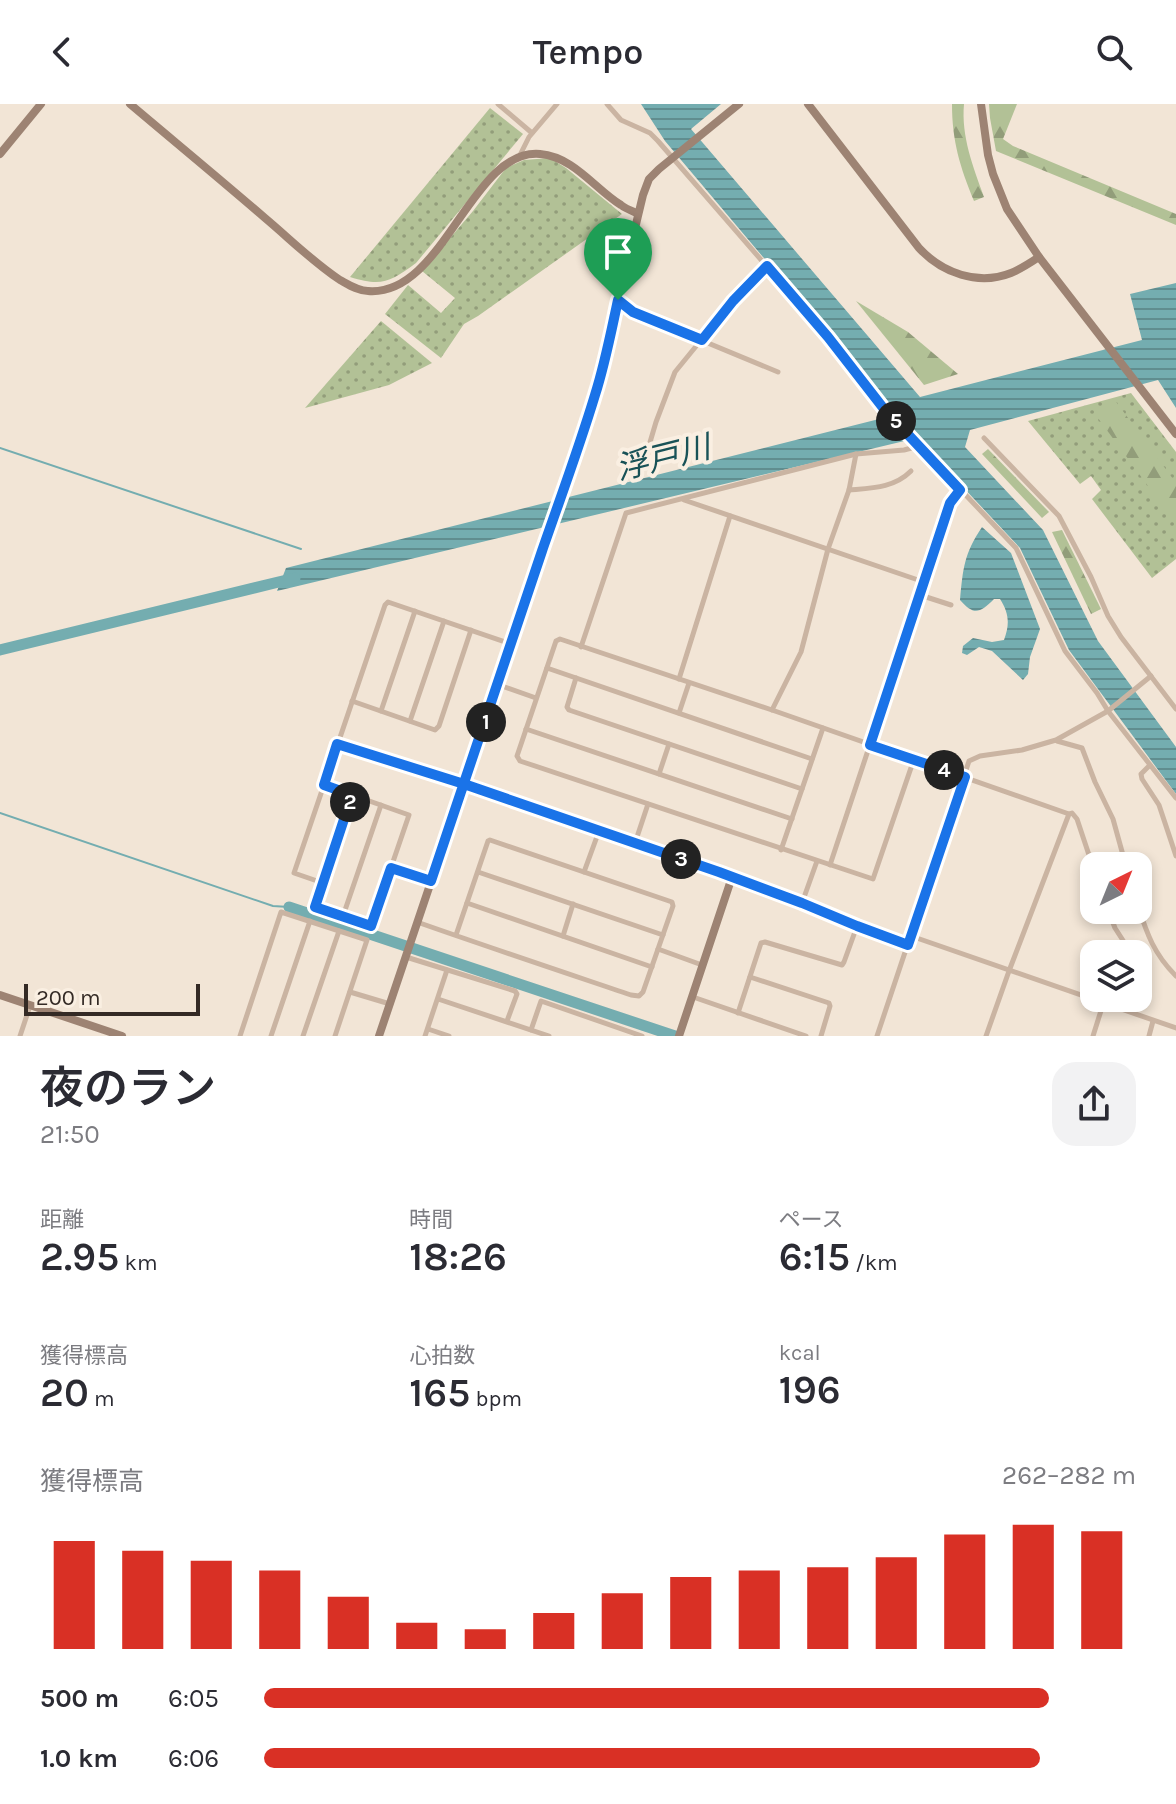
<!DOCTYPE html>
<html lang="ja">
<head>
<meta charset="utf-8">
<style>
  body { margin:0; font-family:Karla,"Noto Sans JP",sans-serif; background:#f2f2f3; color:#2b2b33; height:100vh; display:flex; flex-direction:column; font-size:30px; white-space:nowrap }
  * { box-sizing:border-box; margin:0 }
  p { font-size:26px; color:#7c7c81 }
  .icon { flex:none; width:44px; height:44px; fill:none; stroke:currentColor; stroke-width:2; stroke-linecap:round; stroke-linejoin:round }
  .map { position:relative; height:932px; overflow:hidden }
  .details { display:flex; flex-direction:column; background:#fff; flex:1 }
  .details>* { flex:none }
  .needle { width:52px; rotate:43deg }
  .tools { position:absolute; left:1080px; top:748px; display:grid; gap:16px }
  .tools a { display:grid; place-items:center; width:72px; height:72px; border-radius:16px; background:#fff; box-shadow:0 4px 12px #0003; font-size:40px }
  .scale { position:absolute; left:24px; bottom:20px; width:176px; box-sizing:border-box; padding-left:8px; border:4px solid #342a25; border-top:0; font-size:22px; line-height:28px; white-space:nowrap; color:#342a25; -webkit-text-stroke:6px #faefe2; paint-order:stroke }
  .pin { position:absolute; display:grid; place-items:center; width:68px; height:68px; color:#fff; margin:-82px -34px; border-radius:50% 50% 50% 0; rotate:-45deg; box-shadow:0 0 8px #0007 }
  .pin .icon { rotate:45deg }
  .km { position:absolute; width:40px; height:40px; margin:-20px; border-radius:50%; background:#222; color:#fff; font-size:22px; line-height:40px; text-align:center }
  .round { display:grid; place-items:center; flex:none; width:84px; height:84px; border-radius:24px; background:#f2f2f3 }
  .headline { display:flex; align-items:center; justify-content:space-between; height:136px; padding:0 40px }
  h1 { font-size:44px; font-weight:600; line-height:60px }
  .metrics { display:grid; grid-template-columns:repeat(3,1fr); gap:12px; height:136px; padding:8px 40px }
  .metrics div { display:grid; align-content:center }
  .metrics b { font-size:40px; font-weight:600 }
  .metrics small { font-size:22px; font-weight:400 }
  .metrics p { font-size:22px }
  .chart { height:224px; padding:16px 40px }
  .chart p { display:flex; justify-content:space-between }
  .chart svg { width:100%; height:144px; margin-top:8px; stroke:#d93025; stroke-width:6 }
  ul { padding:0 40px; list-style:none; font-size:26px }
  li { display:grid; grid-template-columns:128px 96px 1fr; align-items:center; height:60px }
  li i { height:20px; border-radius:10px; background:#d93025 }
  header { display:flex; justify-content:space-between; align-items:center; height:104px; padding:0 40px; background:#fff; font-size:36px; font-weight:600 }
  .map>svg:first-child { display:block }
  .grass { fill:url(#grass-dots) }
  .forest { fill:url(#forest-firs) }
  .water { fill:url(#water-rules) }
  .lines { fill:none; stroke-linecap:round; stroke-linejoin:round }
  .stream { stroke:#74adb0; stroke-width:2 }
  .river { stroke:#74adb0; stroke-width:11 }
  .street { stroke:#cab4a2; stroke-width:5 }
  .secondary { stroke:#9d8373; stroke-width:8 }
  .route-casing { stroke:#fff; stroke-width:16 }
  .route { stroke:#1a73e8; stroke-width:10 }
  .labels { text-anchor:middle; dominant-baseline:central; stroke-width:8; stroke-linejoin:round; paint-order:stroke }
  .water-label { font-size:32px; font-style:italic; fill:#195257; stroke:#faefe2 }
</style>
</head>
<body>
<header><svg class="icon" aria-label="back" viewBox="0 0 24 24"><path d="M15 5l-7 7 7 7"/></svg>Tempo<svg class="icon" aria-label="search" viewBox="0 0 24 24"><circle cx="10" cy="10" r="6"/><path d="M15 15l6 6"/></svg></header>
<div class="map">
<svg width="1176" height="932" viewBox="0 0 1176 932">
  <defs>
    <pattern id="grass-dots" width="8" height="8" patternUnits="userSpaceOnUse" patternTransform="scale(2)"><rect width="8" height="8" fill="#b2c196"/><path d="M2 2h.1M6 6h.1" fill="none" stroke="#929d7a" stroke-width="1.8" stroke-linecap="round"/></pattern>
    <pattern id="forest-firs" width="22" height="20" patternUnits="userSpaceOnUse" patternTransform="scale(2)"><rect width="22" height="20" fill="#b2c196"/><path d="M5 1l3.5 6h-7zM16 11l3.5 6h-7z" fill="#929d7a"/></pattern>
    <pattern id="water-rules" width="6" height="5" patternUnits="userSpaceOnUse" patternTransform="scale(2)"><rect width="6" height="5" fill="#74adb0"/><path d="M0 2.5h6" fill="none" stroke="#608d8f"/></pattern>
  </defs>
  <rect width="100%" height="100%" fill="#f2e5d6"/>
  <g class="grass">
    <path d="M490 4 523 30 416 159C390 178 382 183 350 173Z"/>
    <polygon points="550,54 566,64 622,110 478,212 464,220 441,254 385,210 408,181 441,209 455,194 422,167 473,107 506,64 524,56"/>
    <polygon points="381,217 432,259 389,281 305,304"/>
    <polygon points="1131,289 1176,348 1176,455 1152,474 1092,395 1101,386 1091,372 1080,380 1028,317"/>
  </g>
  <g class="forest">
    <path d="M952 0H964C961 32 973 63 984 93L974 97C960 63 952 37 952 0Z"/>
    <polygon points="989,0 1017,0 1003,35 1013,42 1176,110 1176,121 996,47 990,14"/>
    <polygon points="856,197 908,228 958,270 924,281"/>
    <polygon points="1114,295 1176,379 1176,420 1095,310"/>
    <polygon points="988,345 1049,408 1042,414 982,350"/>
    <polygon points="1062,426 1101,505 1091,510 1052,428"/>
  </g>
  <g class="water">
    <polygon points="641,0 721,0 691,25 920,293 1142,236 1130,190 1176,179 1176,304 1158,276 970,326 965,343 1043,426 1098,537 1176,643 1176,690 1069,546 1020,444 917,334 277,487 286,464 887,313 888,301 665,37"/>
    <path d="M982 423 1011 449 1040 525 1030 553 1028 570 1023 576 992 547 979 543 967 551 962 549 963 542 973 534 992 538 1004 536C1010 520 1009 509 1000 495H994C980 509 974 512 960 496 963 464 964 450 982 423Z"/>
  </g>
  <g class="lines">
    <g class="stream">
      <polyline points="0,344 301,445"/>
      <polyline points="0,709 273,802 289,803"/>
    </g>
    <g class="river">
      <polyline points="0,546 295,474"/>
      <polyline points="289,803 675,932"/>
    </g>
    <g class="street">
      <polyline points="498,0 532,29"/>
      <polyline points="607,0 621,16 650,29 658,37 828,233 884,305 1016,444 1065,547 1097,589 1108,607 1176,694"/>
      <polyline points="520,51 529,33 557,0"/>
      <polyline points="619,196 633,208 778,268"/>
      <polyline points="984,334 1059,412 1091,473 1108,512 1121,533 1176,605"/>
      <polyline points="640,372 656,318 675,268 733,197 767,162"/>
      <path d="M849 386C872 384 894 384 911 367"/>
      <polyline points="684,396 924,478"/>
      <polyline points="920,491 951,501"/>
      <polyline points="581,543 626,409 856,350 904,346 919,342"/>
      <polyline points="547,564 812,655"/>
      <polyline points="576,574 567,603 569,606 802,685"/>
      <polyline points="679,575 730,412"/>
      <polyline points="499,581 536,594"/>
      <polyline points="352,597 435,626 439,622 471,526"/>
      <polyline points="772,606 801,548 828,445 849,386 856,350"/>
      <polyline points="381,607 415,507"/>
      <polyline points="679,609 689,579"/>
      <polyline points="410,617 444,517"/>
      <polyline points="526,625 792,715"/>
      <polyline points="1057,637 1082,644 1095,678 1113,715 1126,762"/>
      <polyline points="914,655 873,775 520,657 517,652 556,537 560,535 772,606 1069,710 1072,709 1077,715 1094,766"/>
      <polyline points="1150,661 1141,670 1142,675 1159,701 1176,752"/>
      <polyline points="659,670 669,640"/>
      <polyline points="324,681 409,711 371,822 315,803 352,691"/>
      <polyline points="635,739 648,700"/>
      <polyline points="781,746 823,624"/>
      <polyline points="830,761 950,399 960,386"/>
      <polyline points="391,764 431,777"/>
      <polyline points="478,768 663,831"/>
      <polyline points="584,768 599,727"/>
      <polyline points="323,779 294,769 385,501 388,498 511,540"/>
      <polyline points="467,799 652,863"/>
      <path d="M1138 802C1147 830 1154 850 1176 872"/>
      <polyline points="1108,806 1115,824 1124,838 1120,850"/>
      <polyline points="343,812 381,701"/>
      <path d="M417 818C488 843 560 867 631 891L639 892 643 888 673 802 672 798 490 736 488 737 456 831"/>
      <polyline points="857,822 908,841"/>
      <polyline points="563,832 573,800"/>
      <polyline points="911,832 1176,924"/>
      <polyline points="658,845 702,861"/>
      <polyline points="406,853 515,887 517,890 507,917"/>
      <polyline points="750,873 829,899 830,902 821,932"/>
      <polyline points="350,888 390,900"/>
      <polyline points="693,893 806,932"/>
      <polyline points="438,895 549,932"/>
      <polyline points="738,909 761,839 765,838 842,861 844,858 857,822 802,799 817,757"/>
      <polyline points="428,925 449,932"/>
      <polyline points="531,926 541,897 642,932"/>
      <polyline points="20,932 30,902"/>
      <polyline points="240,932 281,808 367,836 335,932"/>
      <polyline points="271,932 310,817"/>
      <polyline points="303,932 339,827"/>
      <polyline points="425,932 447,866"/>
      <polyline points="877,932 969,657 980,652 1022,646 1056,636 1108,607 1151,572"/>
      <polyline points="986,932 1009,867 1069,710"/>
      <polyline points="1093,932 1105,894"/>
      <polyline points="1149,932 1153,917"/>
    </g>
    <g class="secondary">
      <path d="M130 0C175 38 221 76 265 114 290 135 314 159 340 176 349 181 358 187 368 187 444 193 471 44 540 50 574 53 594 84 621 101 626 105 632 107 637 109"/>
      <path d="M808 0 919 144C942 169 978 182 1011 169 1021 165 1030 159 1039 153"/>
      <polyline points="981,0 988,51 993,70 1007,105 1039,153 1176,330"/>
      <polyline points="0,50 41,0"/>
      <path d="M337 640C493 689 649 742 802 799"/>
      <polyline points="0,891 122,932"/>
      <polyline points="379,932 595,291 643,91 649,75 659,65 739,0"/>
      <polyline points="679,932 732,773"/>
    </g>
  </g>
  <g class="lines">
    <defs>
      <path id="route" d="M618 196C611 228 605 260 595 291 579 344 560 395 542 447 506 557 469 667 431 777L391 764 371 822 315 803 352 691 324 681 337 640 464 680 719 768 802 799 857 822 908 841 965 673 870 641 950 399 960 386 884 305 828 233 767 162 733 197 702 236 633 208 618 196"/>
    </defs>
    <use href="#route" class="route-casing"/>
    <use href="#route" class="route"/>
  </g>
  <g class="labels">
    <g class="water-label">
      <text transform="translate(663 354) rotate(-14)">浮戸川</text>
    </g>
  </g>
</svg>
<div class="tools">
<a><svg class="needle" viewBox="-14 -14 28 28"><path d="M0-13l5 13h-10z" fill="#e53935"/><path d="M0 13l5-13h-10z" fill="#7c7c81"/></svg></a>
<a><svg class="icon" aria-label="layers" viewBox="0 0 24 24"><path d="M12 4l9 5-9 5-9-5zM3 14l9 5 9-5"/></svg></a>
</div>
<div class="scale">200 m</div>
<div class="pin" style="left:618px;top:196px;background:#1e9e55"><svg class="icon" aria-label="arrive" viewBox="0 0 24 24"><path d="M6 21V4h12l-3 4 3 4H6"/></svg></div>
<b class="km" style="left:486px;top:618px">1</b>
<b class="km" style="left:350px;top:698px">2</b>
<b class="km" style="left:681px;top:755px">3</b>
<b class="km" style="left:944px;top:666px">4</b>
<b class="km" style="left:896px;top:317px">5</b>
</div>
<section class="details">
<div class="headline"><div><h1>夜のラン</h1><p>21:50</p></div><a class="round"><svg class="icon" aria-label="share" viewBox="0 0 24 24"><path d="M12 15V3M7 8l5-5 5 5M5 13v7h14v-7"/></svg></a></div>
<div class="metrics">
<div><p>距離</p><b>2.95<small> km</small></b></div>
<div><p>時間</p><b>18:26</b></div>
<div><p>ペース</p><b>6:15<small> /km</small></b></div>
</div>
<div class="metrics">
<div><p>獲得標高</p><b>20<small> m</small></b></div>
<div><p>心拍数</p><b>165<small> bpm</small></b></div>
<div><p>kcal</p><b>196</b></div>
</div>
<div class="chart"><p><span>獲得標高</span>262–282 m</p>
<svg viewBox="0 0 160 44" preserveAspectRatio="none"><path d="M5 44V11M15 44V14M25 44V17M35 44V20M45 44V28M55 44V36M65 44V38M75 44V33M85 44V27M95 44V22M105 44V20M115 44V19M125 44V16M135 44V9M145 44V6M155 44V8"/></svg>
</div>
<ul>
<li><b>500 m</b>6:05<i style="width:90%"></i></li>
<li><b>1.0 km</b>6:06<i style="width:89%"></i></li>
</ul>
</section>
</body>
</html>
